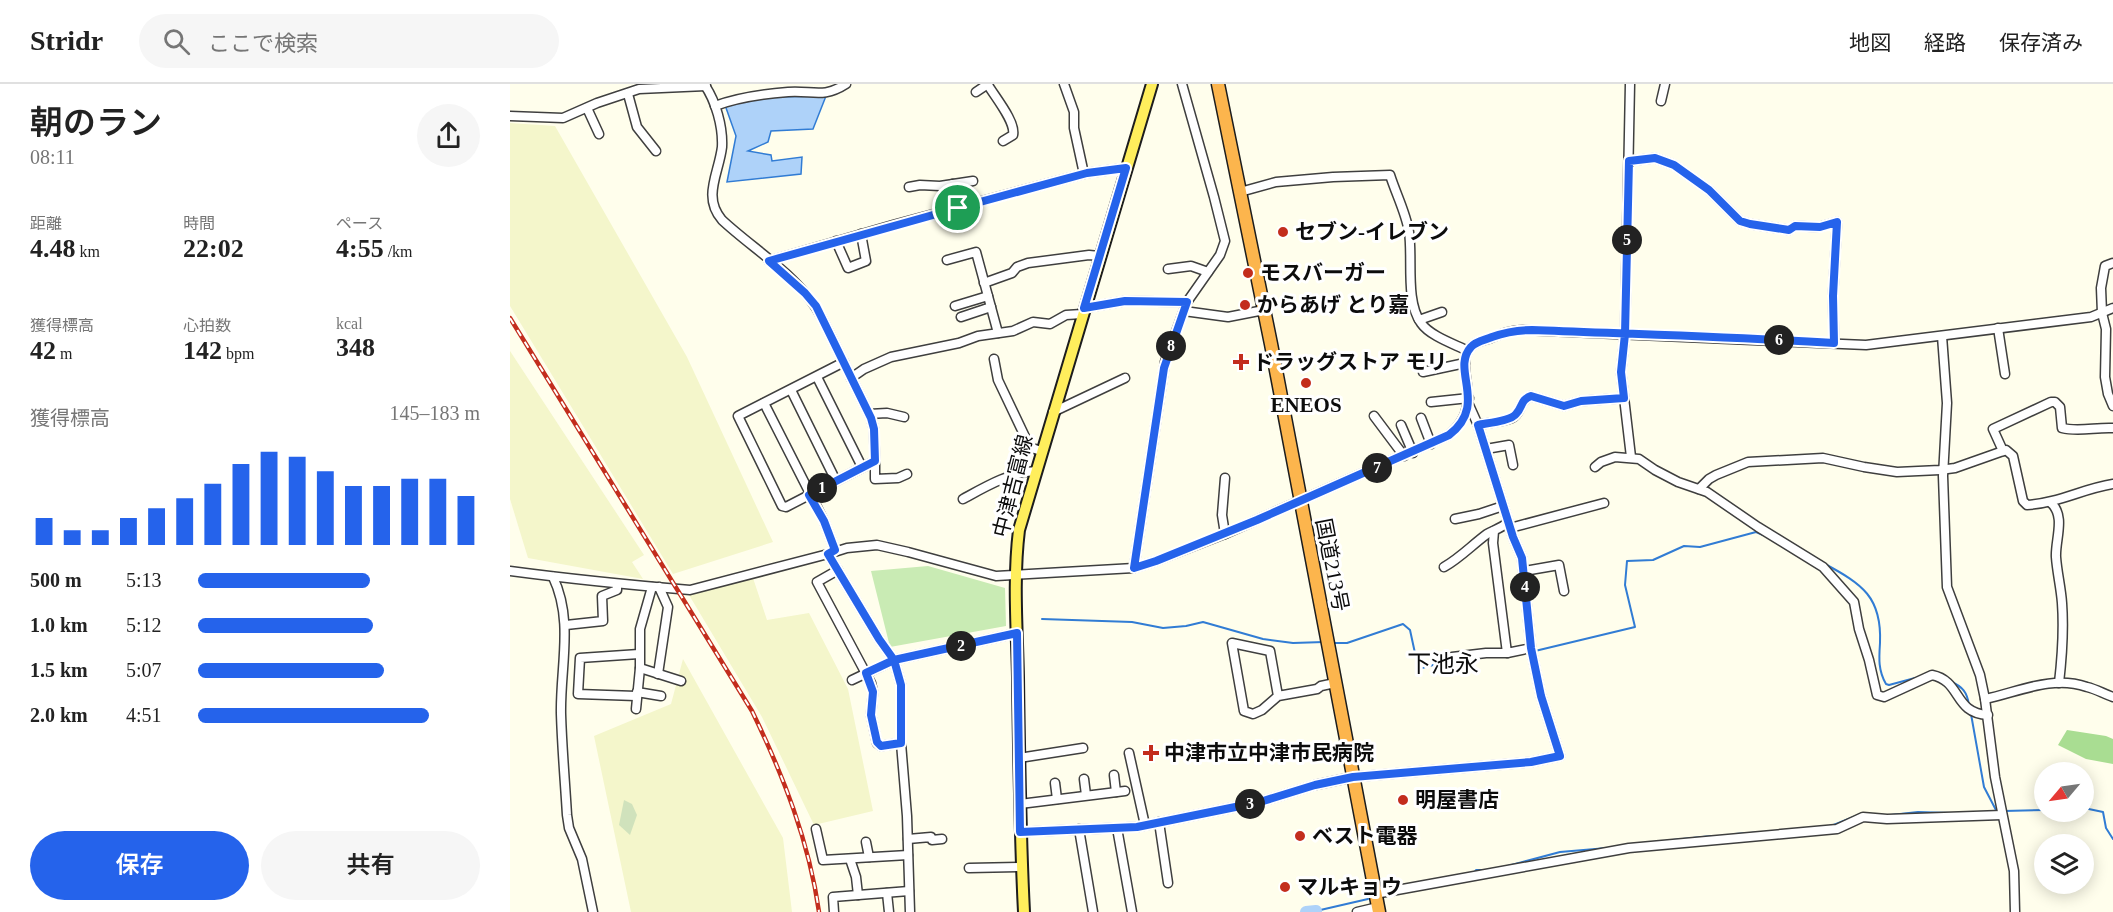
<!DOCTYPE html>
<html lang="ja">
<head>
<meta charset="utf-8">
<style>
  body { margin:0; font-family:"Times New Roman","Noto Sans JP",serif; background:#f6f6f6; color:#222; height:100vh; display:flex; flex-direction:column; font-size:22px; white-space:nowrap }
  * { box-sizing:border-box; margin:0 }
  p { font-size:20px; color:#767676 }
  .icon { flex:none; width:33px; height:33px; fill:none; stroke:currentColor; stroke-width:2; stroke-linecap:round; stroke-linejoin:round }
  .map { position:relative; flex:1; overflow:hidden }
  .panel { display:flex; flex-direction:column; background:#fff; width:510px }
  .panel>* { flex:none }
  .needle { width:39px; rotate:241deg }
  .tools { position:absolute; left:1524px; top:678px; display:grid; gap:12px }
  .tools a { display:grid; place-items:center; width:60px; height:60px; border-radius:50%; background:#fff; box-shadow:0 3px 15px #0003; font-size:30px }
  .pin { position:absolute; display:grid; place-items:center; width:51px; height:51px; color:#fff; margin:-26px; border:3px solid #fff; border-radius:50%; box-shadow:0 2px 6px #0007 }
  .km { position:absolute; width:30px; height:30px; margin:-15px; border-radius:50%; background:#222; color:#fff; font-size:16px; line-height:30px; text-align:center }
  .round { display:grid; place-items:center; flex:none; width:63px; height:63px; border-radius:32px; background:#f6f6f6 }
  .overview { display:flex; align-items:center; justify-content:space-between; height:102px; padding:0 30px }
  h1 { font-size:33px; font-weight:600; line-height:45px }
  .stats { display:grid; grid-template-columns:repeat(3,1fr); gap:9px; height:102px; padding:6px 30px }
  .stats div { display:grid; align-content:center }
  .stats b { font-size:26px; font-weight:600 }
  .stats small { font-size:16px; font-weight:400 }
  .stats p { font-size:16px }
  .chart { height:168px; padding:12px 30px }
  .chart p { display:flex; justify-content:space-between }
  .chart svg { width:100%; height:108px; margin-top:6px; stroke:#2563eb; stroke-width:6 }
  .primary-button { display:flex; gap:12px; margin-top:auto; padding:12px 30px }
  .primary-button a { flex:1; height:69px; border-radius:36px; background:#2563eb; color:#fff; font-size:24px; font-weight:600; line-height:69px; text-align:center }
  .primary-button a+a { background:#f6f6f6; color:#222 }
  ul { padding:0 30px; list-style:none; font-size:20px }
  li { display:grid; grid-template-columns:96px 72px 1fr; align-items:center; height:45px }
  li i { height:15px; border-radius:8px; background:#2563eb }
  header { display:flex; align-items:center; gap:36px; box-sizing:border-box; height:84px; padding:0 30px; background:#fff; border-bottom:2px solid #e0e0e0 }
  header strong { font-size:28px }
  nav { display:flex; gap:33px; margin-inline-start:auto; font-size:21px }
  .search { width:420px; height:54px; background:#f6f6f6; display:flex; align-items:center; gap:15px; box-sizing:border-box; padding:0 21px; border-radius:33px; color:#767676; font-size:22px }
  main { display:flex; flex:1; min-height:0 }
  .map>svg:first-child { display:block }
  .farmland { fill:#f4f6cb }
  .green { fill:#c9ebb4 }
  .forest { fill:#a9dd92 }
  .cemetery { fill:#d0e2bc }
  .water { fill:#aed2f9; stroke:#317cd4; stroke-width:1.5 }
  .lines { fill:none; stroke-linecap:round; stroke-linejoin:round }
  .stream { stroke:#317cd4; stroke-width:2 }
  .river { stroke:#aed2f9; stroke-width:12 }
  .minor-casing { stroke:#3f3f3f; stroke-width:11 }
  .major-casing { stroke:#1d1d1d; stroke-width:14 }
  .highway-casing { stroke:#1d1d1d; stroke-width:15 }
  .minor { stroke:#fff; stroke-width:8 }
  .major { stroke:#ffee5c; stroke-width:10 }
  .highway { stroke:#fcb54d; stroke-width:12 }
  .rail-casing { stroke:#c32d1d; stroke-width:4.5 }
  .rail { stroke:#fff; stroke-width:2; stroke-dasharray:7; stroke-linecap:butt }
  .route-casing { stroke:#fff; stroke-width:12 }
  .route { stroke:#2563eb; stroke-width:8 }
  .poi-dot { fill:#c32d1d; stroke:#fff; stroke-width:2 }
  .labels { text-anchor:middle; dominant-baseline:central; stroke-width:6; stroke-linejoin:round; paint-order:stroke }
  .poi-label { font-size:21px; font-weight:bold; fill:#0c0c0c; stroke:#fff; text-anchor:start }
  .street-label { font-size:21px; fill:#0c0c0c; stroke:#fff }
  .quarter-label { font-size:24px; fill:#0c0c0c; stroke:#fff }
</style>
</head>
<body>
<header>
<strong>Stridr</strong>
<div class="search"><svg class="icon" aria-label="search" viewBox="0 0 24 24"><circle cx="10" cy="10" r="6"/><path d="M15 15l6 6"/></svg>ここで検索</div>
<nav><a>地図</a><a>経路</a><a>保存済み</a></nav>
</header>
<main>
<section class="panel">
<div class="overview"><div><h1>朝のラン</h1><p>08:11</p></div><a class="round"><svg class="icon" aria-label="share" viewBox="0 0 24 24"><path d="M12 15V3M7 8l5-5 5 5M5 13v7h14v-7"/></svg></a></div>
<div class="stats">
<div><p>距離</p><b>4.48<small> km</small></b></div>
<div><p>時間</p><b>22:02</b></div>
<div><p>ペース</p><b>4:55<small> /km</small></b></div>
</div>
<div class="stats">
<div><p>獲得標高</p><b>42<small> m</small></b></div>
<div><p>心拍数</p><b>142<small> bpm</small></b></div>
<div><p>kcal</p><b>348</b></div>
</div>
<div class="chart"><p><span>獲得標高</span>145–183 m</p>
<svg viewBox="0 0 160 44" preserveAspectRatio="none"><path d="M5 44V33M15 44V38M25 44V38M35 44V33M45 44V29M55 44V25M65 44V19M75 44V11M85 44V6M95 44V8M105 44V14M115 44V20M125 44V20M135 44V17M145 44V17M155 44V24"/></svg>
</div>
<ul>
<li><b>500 m</b>5:13<i style="width:61%"></i></li>
<li><b>1.0 km</b>5:12<i style="width:62%"></i></li>
<li><b>1.5 km</b>5:07<i style="width:66%"></i></li>
<li><b>2.0 km</b>4:51<i style="width:82%"></i></li>
</ul>
<div class="primary-button"><a>保存</a><a>共有</a></div>
</section>
<div class="map">
<svg width="1603" height="828" viewBox="0 0 1603 828">
  <rect width="100%" height="100%" fill="#fffeec"/>
  <g class="farmland">
    <polygon points="0,39 45,42 177,273 263,458 163,490 0,222"/>
    <polygon points="0,267 134,471 122,478 133,495 18,474 0,415"/>
    <polygon points="243,494 257,536 299,529 338,605 363,727 304,741 252,633 179,511"/>
    <polygon points="173,575 273,754 282,828 121,828 84,652 161,620"/>
  </g>
  <polygon class="green" points="418,482 495,504 496,542 380,563 361,487"/>
  <polygon class="forest" points="1557,646 1596,652 1603,655 1603,680 1576,675 1548,661"/>
  <polygon class="cemetery" points="114,716 122,720 127,731 120,751 109,741"/>
  <polygon class="water" points="316,12 303,45 261,47 258,58 238,67 261,71 262,77 292,73 291,90 217,98 226,52 215,21 258,13"/>
  <g class="lines">
    <g class="stream">
      <path d="M1315 480C1352 500 1372 513 1370 559 1369 574 1368 586 1376 600L1379 601 1405 594"/>
      <polyline points="532,535 622,538 653,544 676,542 693,538 753,555 783,559 814,558"/>
      <polyline points="823,559 837,559 893,540 900,546 908,583 912,584 942,576"/>
      <polyline points="1025,567 1125,543 1115,501 1117,477 1143,476 1174,462 1190,463 1246,448 1253,451"/>
      <path d="M1440 597C1453 603 1457 608 1459 621"/>
      <polyline points="1461,630 1474,703 1487,728"/>
      <polyline points="1574,724 1593,728 1596,744 1603,755"/>
      <polyline points="1494,727 1534,726"/>
      <polyline points="1381,731 1408,728 1441,729"/>
      <polyline points="1321,742 1351,730"/>
      <polyline points="1225,750 1255,748"/>
      <polyline points="1163,756 1202,752"/>
      <polyline points="994,783 1050,768 1097,764"/>
      <polyline points="963,790 966,786 977,786"/>
      <polyline points="806,827 858,815"/>
    </g>
    <polyline class="river" points="796,828 806,827"/>
    <defs>
      <g id="minor">
        <path d="M194 0C206 17 213 43 212 63 209 89 192 113 212 136 244 166 292 194 312 234L361 334 364 345 365 377 276 423 272 422 228 332 334 278"/>
        <polyline points="554,0 564,28 564,44 574,90"/>
        <polyline points="1120,0 1115,250 1111,288 1121,373"/>
        <path d="M478 1C485 13 506 38 503 51L493 57"/>
        <polyline points="466,8 478,0"/>
        <polyline points="118,10 127,43 146,67"/>
        <polyline points="1151,17 1155,0"/>
        <path d="M205 22C229 13 252 10 278 8 302 6 313 15 336 0"/>
        <polyline points="77,24 89,50"/>
        <polyline points="0,32 53,34 87,19 129,5 196,2"/>
        <polyline points="1119,77 1145,74 1164,81 1199,106 1230,137 1240,140 1279,146 1285,142 1309,143 1327,138 1323,212 1324,259"/>
        <polyline points="443,100 448,124"/>
        <polyline points="399,103 410,101 430,102 463,97"/>
        <path d="M730 108 766 98 823 93 880 91C886 110 896 129 899 148 903 174 895 217 911 239 920 252 944 260 958 267"/>
        <polyline points="326,157 338,184 356,177 351,150"/>
        <polyline points="437,176 466,168 488,249"/>
        <polyline points="259,177 383,141 577,89 616,84"/>
        <polyline points="1603,179 1595,182 1591,204 1592,229 1596,245 1595,293 1598,310 1603,322"/>
        <polyline points="658,185 681,182 698,188"/>
        <polyline points="474,199 502,189 507,183 518,179 579,171 589,172"/>
        <polyline points="445,222 478,212"/>
        <polyline points="574,224 615,217 677,218"/>
        <polyline points="674,227 718,233 754,226"/>
        <polyline points="451,233 481,223"/>
        <polyline points="909,236 932,228"/>
        <polyline points="1488,244 1495,290"/>
        <polyline points="1432,252 1437,319 1433,392 1437,503 1470,591 1475,615 1485,693 1504,787 1505,828"/>
        <polyline points="484,275 488,296 518,359 522,364 531,367"/>
        <polyline points="913,288 955,279"/>
        <polyline points="307,293 352,383"/>
        <polyline points="341,294 354,285 381,273 449,259 468,252 503,247 523,238 540,240 556,231 572,230"/>
        <polyline points="281,306 326,397"/>
        <polyline points="921,318 959,314"/>
        <polyline points="254,319 314,437 325,466"/>
        <polyline points="543,328 615,294"/>
        <polyline points="359,330 377,329 394,333"/>
        <polyline points="864,332 894,372"/>
        <polyline points="911,334 921,360"/>
        <polyline points="891,341 903,369"/>
        <path d="M968 341C978 339 993 338 1002 334 1013 328 1008 317 1021 312L1054 322 1071 317 1114 314"/>
        <polyline points="976,365 999,361 1003,381"/>
        <path d="M1493 367 1483 345 1541 318H1545L1550 323 1552 344C1569 348 1586 343 1603 344"/>
        <polyline points="365,377 365,395 388,394 397,390"/>
        <path d="M1085 383 1091 378 1105 373 1129 375 1145 386 1168 398 1197 408 1248 443 1313 483 1344 518 1349 545 1359 576 1367 611 1374 613 1422 591C1452 597 1443 629 1478 631"/>
        <path d="M1189 405 1199 395 1206 391 1238 378 1313 374 1354 383 1387 388 1430 386 1445 384 1496 366 1503 372 1513 417 1517 421C1549 419 1572 405 1603 400"/>
        <path d="M453 415C475 403 500 388 526 387"/>
        <path d="M1541 419C1556 432 1545 456 1546 473 1547 488 1551 504 1552 519 1554 546 1552 573 1549 599"/>
        <polyline points="945,435 969,430 993,422"/>
        <polyline points="1000,444 1094,419"/>
        <polyline points="984,447 983,459 997,569 1021,564"/>
        <polyline points="715,450 712,431 715,394"/>
        <polyline points="318,470 369,555 384,576 342,596"/>
        <path d="M934 483C950 474 962 461 977 450 984 446 992 444 998 438"/>
        <polyline points="624,484 655,278 677,218 710,171 715,157 704,113 672,0"/>
        <polyline points="328,486 307,498 361,599 363,608 361,631 367,659 371,662 391,659"/>
        <path d="M0 487C60 495 120 501 180 506L318 470 337 464 367 461 398 468 486 492 624 484 646 477 715 450 939 351C979 319 939 280 963 261 968 257 975 256 981 254 991 250 1001 246 1013 246L1356 261 1581 233 1603 224"/>
        <polyline points="1014,487 1049,481 1054,507"/>
        <path d="M43 493C64 537 50 583 51 630 52 664 55 697 57 731L59 744 72 775 83 828"/>
        <polyline points="142,503 130,545 130,584 171,597"/>
        <polyline points="56,541 93,537 92,512 107,506 107,500"/>
        <polyline points="942,573 976,569 997,569"/>
        <polyline points="148,590 158,523 149,503"/>
        <polyline points="127,608 151,612"/>
        <polyline points="126,612 68,610 70,574 129,570"/>
        <polyline points="768,612 760,567 722,559 734,627 743,630 752,626 768,612 807,605 811,602 825,599"/>
        <path d="M1475 615C1509 608 1541 591 1577 603 1586 605 1594 610 1603 613"/>
        <polyline points="126,625 130,584"/>
        <polyline points="619,669 635,741"/>
        <polyline points="509,674 573,664"/>
        <polyline points="604,691 606,708"/>
        <polyline points="574,695 576,711"/>
        <polyline points="545,699 547,715"/>
        <polyline points="510,720 615,707"/>
        <polyline points="649,738 658,799"/>
        <polyline points="607,744 622,828"/>
        <polyline points="306,745 313,776 398,771"/>
        <polyline points="569,745 583,828"/>
        <polyline points="510,748 627,743 750,718 805,701 843,693 1021,678 1050,672 1031,612 1021,564 1012,474 1003,453 968,341 959,321"/>
        <polyline points="398,755 421,753 422,756 432,755"/>
        <polyline points="356,758 359,773"/>
        <polyline points="340,775 346,793 348,811"/>
        <polyline points="459,784 512,783"/>
        <polyline points="377,809 379,828"/>
        <polyline points="865,810 1119,764 1327,745 1353,733 1377,735 1492,731"/>
        <polyline points="324,828 323,813 399,807"/>
        <polyline points="400,828 397,732 391,659 391,601 384,576 507,549"/>
        <polyline points="847,828 868,823"/>
      </g>
      <path id="major" d="M514 828C510 750 509 672 508 593 507 545 503 495 509 446L642 0"/>
      <polyline id="highway" points="708,0 761,260 869,828"/>
    </defs>
    <use href="#minor" class="minor-casing"/>
    <use href="#major" class="major-casing"/>
    <use href="#highway" class="highway-casing"/>
    <use href="#minor" class="minor"/>
    <use href="#major" class="major"/>
    <use href="#highway" class="highway"/>
    <defs>
      <path id="rail" d="M0 234 242 627C273 691 299 757 309 828"/>
    </defs>
    <use href="#rail" class="rail-casing"/>
    <use href="#rail" class="rail"/>
  </g>
  <g class="lines">
    <defs>
      <path id="route" d="M448 124 259 177 295 209 306 222 361 334 364 345 365 377 299 411 314 437 325 466 318 470 369 555 384 576 391 601V659L371 662 367 658 361 631 363 608 356 589 384 576 507 549 510 748 627 743 750 718 805 701 843 693 1021 678 1050 672 1031 612 1021 564 1012 474 1003 453 968 341C977 339 1001 337 1006 330 1013 323 1010 316 1021 312L1054 322 1071 317 1114 314 1111 288 1115 250 1119 77 1145 74 1164 81 1199 106 1230 137 1240 140 1279 146 1285 142 1310 143 1327 138 1323 212 1324 259C1224 253 1123 250 1022 246 1007 246 996 248 982 253 975 256 966 257 961 263 940 286 979 320 939 351L747 436 646 477 624 484 654 284 677 218 615 217 574 224 616 84 577 89 448 124"/>
    </defs>
    <use href="#route" class="route-casing"/>
    <use href="#route" class="route"/>
  </g>
  <g class="poi-dot">
    <circle cx="773" cy="148" r="6"/>
    <circle cx="738" cy="189" r="6"/>
    <circle cx="735" cy="221" r="6"/>
    <path d="M728 269h6v6h6v6h-6v6h-6v-6h-6v-6h6z"/>
    <circle cx="796" cy="299" r="6"/>
    <path d="M638 660h6v6h6v6h-6v6h-6v-6h-6v-6h6z"/>
    <circle cx="893" cy="716" r="6"/>
    <circle cx="790" cy="752" r="6"/>
    <circle cx="775" cy="803" r="6"/>
  </g>
  <g class="labels">
    <g class="poi-label">
      <text x="785" y="148">セブン-イレブン</text>
      <text x="750" y="189">モスバーガー</text>
      <text x="747" y="221">からあげ とり嘉</text>
      <text x="743" y="278">ドラッグストア モリ</text>
      <text x="796" y="321" text-anchor="middle">ENEOS</text>
      <text x="654" y="669">中津市立中津市民病院</text>
      <text x="905" y="716">明屋書店</text>
      <text x="802" y="752">ベスト電器</text>
      <text x="787" y="803">マルキョウ</text>
    </g>
    <g class="street-label">
      <text transform="translate(503 402) rotate(-76)">中津吉富線</text>
      <text transform="translate(822 481) rotate(79)">国道213号</text>
    </g>
    <g class="quarter-label">
      <text x="933" y="580">下池永</text>
    </g>
  </g>
</svg>
<div class="tools">
<a><svg class="needle" viewBox="-14 -14 28 28"><path d="M0-13l5 13h-10z" fill="#e53935"/><path d="M0 13l5-13h-10z" fill="#767676"/></svg></a>
<a><svg class="icon" aria-label="layers" viewBox="0 0 24 24"><path d="M12 4l9 5-9 5-9-5zM3 14l9 5 9-5"/></svg></a>
</div>
<div class="pin" style="left:448px;top:124px;background:#1e9e55"><svg class="icon" aria-label="arrive" viewBox="0 0 24 24"><path d="M6 21V4h12l-3 4 3 4H6"/></svg></div>
<b class="km" style="left:312px;top:404px">1</b>
<b class="km" style="left:451px;top:562px">2</b>
<b class="km" style="left:740px;top:720px">3</b>
<b class="km" style="left:1015px;top:503px">4</b>
<b class="km" style="left:1117px;top:156px">5</b>
<b class="km" style="left:1269px;top:256px">6</b>
<b class="km" style="left:867px;top:384px">7</b>
<b class="km" style="left:661px;top:262px">8</b>
</div>
</main>
</body>
</html>
